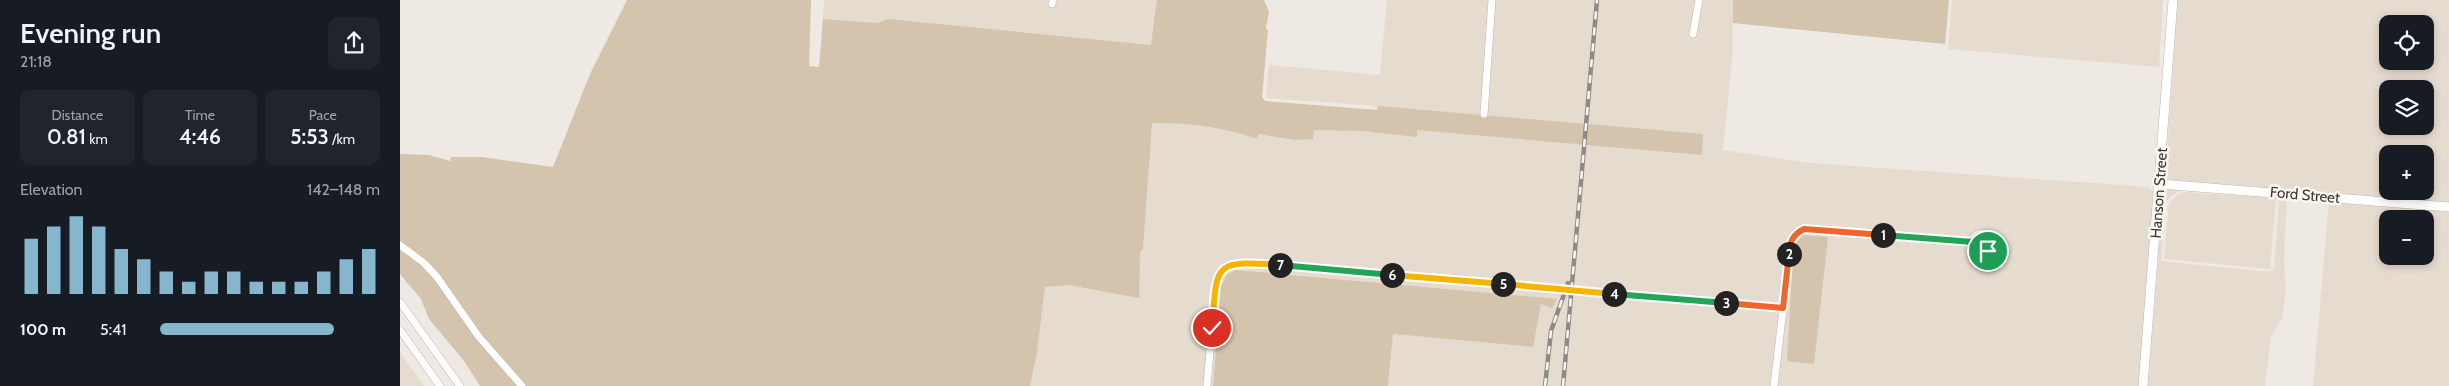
<!DOCTYPE html>
<html lang="en">
<head>
<meta charset="utf-8">
<style>
  body { margin:0; font-family:Cabin,sans-serif; background:#20242c; color:#f1f3f6; height:100vh; display:flex; flex-direction:column; font-size:19px; white-space:nowrap }
  * { box-sizing:border-box; margin:0 }
  p { font-size:16px; color:#9ea1a6 }
  .icon { flex:none; width:28px; height:28px; fill:none; stroke:currentColor; stroke-width:2; stroke-linecap:round; stroke-linejoin:round }
  .map { position:relative; flex:1; overflow:hidden }
  .sheet { display:flex; flex-direction:column; background:#171b24; width:400px }
  .sheet>* { flex:none }
  .controls { position:absolute; left:1979px; top:15px; display:grid; gap:10px }
  .controls a { display:grid; place-items:center; width:55px; height:55px; border-radius:10px; background:#171b24; box-shadow:0 2px 8px #0003; font-size:25px }
  .pin { position:absolute; display:grid; place-items:center; width:42px; height:42px; color:#fff; margin:-21px; border:2px solid #fff; border-radius:50%; box-shadow:0 1px 5px #0007 }
  .km { position:absolute; width:25px; height:25px; margin:-12px; border-radius:50%; background:#222; color:#fff; font-size:14px; line-height:25px; text-align:center }
  .round { display:grid; place-items:center; flex:none; width:52px; height:52px; border-radius:10px; background:#20242c }
  .overview { display:flex; align-items:center; justify-content:space-between; height:85px; padding:0 20px }
  h1 { font-size:28px; font-weight:600; line-height:38px }
  .figures { display:grid; grid-template-columns:repeat(3,1fr); gap:8px; height:85px; padding:5px 20px }
  .figures div { display:grid; align-content:center; border-radius:10px; background:#20242c; text-align:center }
  .figures b { font-size:21px; font-weight:600 }
  .figures small { font-size:14px; font-weight:400 }
  .figures p { font-size:14px }
  .chart { height:140px; padding:10px 20px }
  .chart p { display:flex; justify-content:space-between }
  .chart svg { width:100%; height:90px; margin-top:5px; stroke:#86b6cc; stroke-width:6 }
  ul { padding:0 20px; list-style:none; font-size:16px }
  li { display:grid; grid-template-columns:80px 60px 1fr; align-items:center; height:38px }
  li i { height:12px; border-radius:6px; background:#86b6cc }
  main { display:flex; flex:1; min-height:0 }
  .map>svg:first-child { display:block }
  .built { fill:#e6dbcf; fill-rule:evenodd }
  .green { fill:#d4c3ad }
  .lines { fill:none; stroke-linecap:round; stroke-linejoin:round }
  .minor-casing { stroke:#bdb8b2; stroke-width:8 }
  .tertiary-casing { stroke:#bdb8b2; stroke-width:10 }
  .minor { stroke:#fff; stroke-width:7 }
  .tertiary { stroke:#fff; stroke-width:9 }
  .rail-casing { stroke:#8e8b86; stroke-width:4.5 }
  .rail { stroke:#fcf6f0; stroke-width:2.5; stroke-dasharray:8; stroke-linecap:butt }
  .split-1-casing { stroke:#fff; stroke-width:10 }
  .split-2-casing { stroke:#fff; stroke-width:10 }
  .split-3-casing { stroke:#fff; stroke-width:10 }
  .split-4-casing { stroke:#fff; stroke-width:10 }
  .split-5-casing { stroke:#fff; stroke-width:10 }
  .split-6-casing { stroke:#fff; stroke-width:10 }
  .split-7-casing { stroke:#fff; stroke-width:10 }
  .split-8-casing { stroke:#fff; stroke-width:10 }
  .split-1 { stroke:#22a559; stroke-width:6 }
  .split-2 { stroke:#f0652b; stroke-width:6 }
  .split-3 { stroke:#f0652b; stroke-width:6 }
  .split-4 { stroke:#22a559; stroke-width:6 }
  .split-5 { stroke:#f5b400; stroke-width:6 }
  .split-6 { stroke:#f5b400; stroke-width:6 }
  .split-7 { stroke:#22a559; stroke-width:6 }
  .split-8 { stroke:#f5b400; stroke-width:6 }
  .labels { text-anchor:middle; dominant-baseline:central; stroke-width:5; stroke-linejoin:round; paint-order:stroke }
  .street-label { font-size:15px; fill:#3a3835; stroke:#fcf6f0 }
</style>
</head>
<body>
<main>
<section class="sheet">
<div class="overview"><div><h1>Evening run</h1><p>21:18</p></div><a class="round"><svg class="icon" aria-label="share" viewBox="0 0 24 24"><path d="M12 15V3M7 8l5-5 5 5M5 13v7h14v-7"/></svg></a></div>
<div class="figures">
<div><p>Distance</p><b>0.81<small> km</small></b></div>
<div><p>Time</p><b>4:46</b></div>
<div><p>Pace</p><b>5:53<small> /km</small></b></div>
</div>
<div class="chart"><p><span>Elevation</span>142–148 m</p>
<svg viewBox="0 0 160 44" preserveAspectRatio="none"><path d="M5 44V17M15 44V11M25 44V6M35 44V11M45 44V22M55 44V27M65 44V33M75 44V38M85 44V33M95 44V33M105 44V38M115 44V38M125 44V38M135 44V33M145 44V27M155 44V22"/></svg>
</div>
<ul>
<li><b>100 m</b>5:41<i style="width:79%"></i></li>
</ul>
</section>
<div class="map">
<svg width="2049" height="386" viewBox="0 0 2049 386">
  <rect width="100%" height="100%" fill="#eee9e2"/>
  <g class="built">
    <polygon points="424,0 761,0 752,45 484,21 478,23 423,19"/>
    <polygon points="987,0 1333,0 1333,49 1323,150 1410,163 1749,187 1749,190 1755,190 1739,386 988,386 993,334 1132,347 1142,300 821,287 813,386 630,386 637,353 645,287 668,285 700,291 750,146 753,116 974,132 977,106 866,98 869,65 980,75"/>
    <polygon points="1552,0 1763,0 1759,67 1548,49"/>
    <path d="M1778 0H2049V203L1765 180ZM1988 24H2025V61H1988ZM1988 89H2025V126H1988ZM1988 154H2025V191H1988Z"/>
    <polygon points="1764,188 1780,189 1765,202 1761,261 1870,272 1874,269 1879,197 1887,197 1884,258 1886,291 1882,318 1871,337 1865,386 1748,386"/>
    <polygon points="1781,192 1876,198 1870,269 1764,259 1769,203"/>
    <path d="M1929 201 2049 211V386H1913ZM1988 219H2025V256H1988Z"/>
    <polygon points="0,352 24,386 0,386"/>
  </g>
  <g class="green">
    <path d="M227 0H411L409 66 419 67 423 19 478 23 488 19 751 45 757 0H864L869 12 866 28 868 30 862 97 865 101 977 110 978 106 1303 134 1302 155 1017 130V137L962 131 914 130 913 139 895 140 858 134 857 139C825 127 787 122 752 123L743 249 740 252 739 298 668 285 645 287 637 353 630 386H80L64 361 29 319 21 299 0 274V154L29 155 50 161 51 157H82L153 167 190 74Z"/>
    <polygon points="1333,0 1549,0 1545,44 1333,23"/>
    <polygon points="1403,235 1428,237 1414,364 1387,361 1393,255 1396,242"/>
    <polygon points="835,270 1157,299 1152,308 1141,304 1133,347 993,334 988,386 813,386 821,286 827,275"/>
  </g>
  <g class="lines">
    <defs>
      <g id="minor">
        <polyline points="652,4 653,0"/>
        <polyline points="1293,34 1299,0"/>
        <polyline points="1084,114 1092,0"/>
        <circle cx="1582" cy="243" r="10"/>
        <polyline points="0,245 24,263 37,277 79,337 122,386"/>
        <polyline points="0,302 60,386"/>
        <polyline points="1383,309 1390,242 1395,233 1404,229 1573,242"/>
        <polyline points="0,330 40,386"/>
        <path d="M807 386 816 281C823 264 834 263 851 263L1383 309 1374 386"/>
      </g>
      <g id="tertiary">
        <polyline points="1760,184 2049,207"/>
        <polyline points="1743,386 1773,0"/>
      </g>
    </defs>
    <use href="#minor" class="minor-casing"/>
    <use href="#tertiary" class="tertiary-casing"/>
    <use href="#minor" class="minor"/>
    <use href="#tertiary" class="tertiary"/>
    <defs>
      <g id="rail">
        <polyline points="1145,386 1151,331 1168,283"/>
        <polyline points="1163,386 1197,0"/>
      </g>
    </defs>
    <use href="#rail" class="rail-casing"/>
    <use href="#rail" class="rail"/>
  </g>
  <g class="lines">
    <defs>
      <polyline id="split-1" points="1483,235 1573,242 1577,251 1588,251"/>
      <path id="split-2" d="M1389 254C1390 242 1392 235 1404 229L1483 235"/>
      <polyline id="split-3" points="1326,303 1383,308 1389,254"/>
      <polyline id="split-4" points="1214,294 1326,303"/>
      <polyline id="split-5" points="1103,284 1214,294"/>
      <polyline id="split-6" points="992,275 1103,284"/>
      <polyline id="split-7" points="880,265 992,275"/>
      <path id="split-8" d="M812 328C817 264 812 260 880 265"/>
    </defs>
    <use href="#split-1" class="split-1-casing"/>
    <use href="#split-2" class="split-2-casing"/>
    <use href="#split-3" class="split-3-casing"/>
    <use href="#split-4" class="split-4-casing"/>
    <use href="#split-5" class="split-5-casing"/>
    <use href="#split-6" class="split-6-casing"/>
    <use href="#split-7" class="split-7-casing"/>
    <use href="#split-8" class="split-8-casing"/>
    <use href="#split-1" class="split-1"/>
    <use href="#split-2" class="split-2"/>
    <use href="#split-3" class="split-3"/>
    <use href="#split-4" class="split-4"/>
    <use href="#split-5" class="split-5"/>
    <use href="#split-6" class="split-6"/>
    <use href="#split-7" class="split-7"/>
    <use href="#split-8" class="split-8"/>
  </g>
  <g class="labels">
    <g class="street-label">
      <text transform="translate(1759 193) rotate(-86)">Hanson Street</text>
      <text transform="translate(1905 195) rotate(5)">Ford Street</text>
    </g>
  </g>
</svg>
<div class="controls">
<a><svg class="icon" aria-label="locate" viewBox="0 0 24 24"><circle cx="12" cy="12" r="6"/><path d="M12 2v4M12 18v4M2 12h4M18 12h4"/></svg></a>
<a><svg class="icon" aria-label="layers" viewBox="0 0 24 24"><path d="M12 4l9 5-9 5-9-5zM3 14l9 5 9-5"/></svg></a>
<a>+</a>
<a>−</a>
</div>
<div class="pin" style="left:1588px;top:251px;background:#1e9e55"><svg class="icon" aria-label="arrive" viewBox="0 0 24 24"><path d="M6 21V4h12l-3 4 3 4H6"/></svg></div>
<div class="pin" style="left:812px;top:328px;background:#d93025"><svg class="icon" aria-label="check" viewBox="0 0 24 24"><path d="M5 12l5 5 9-10"/></svg></div>
<b class="km" style="left:1483px;top:235px">1</b>
<b class="km" style="left:1389px;top:254px">2</b>
<b class="km" style="left:1326px;top:303px">3</b>
<b class="km" style="left:1214px;top:294px">4</b>
<b class="km" style="left:1103px;top:284px">5</b>
<b class="km" style="left:992px;top:275px">6</b>
<b class="km" style="left:880px;top:265px">7</b>
</div>
</main>
</body>
</html>
